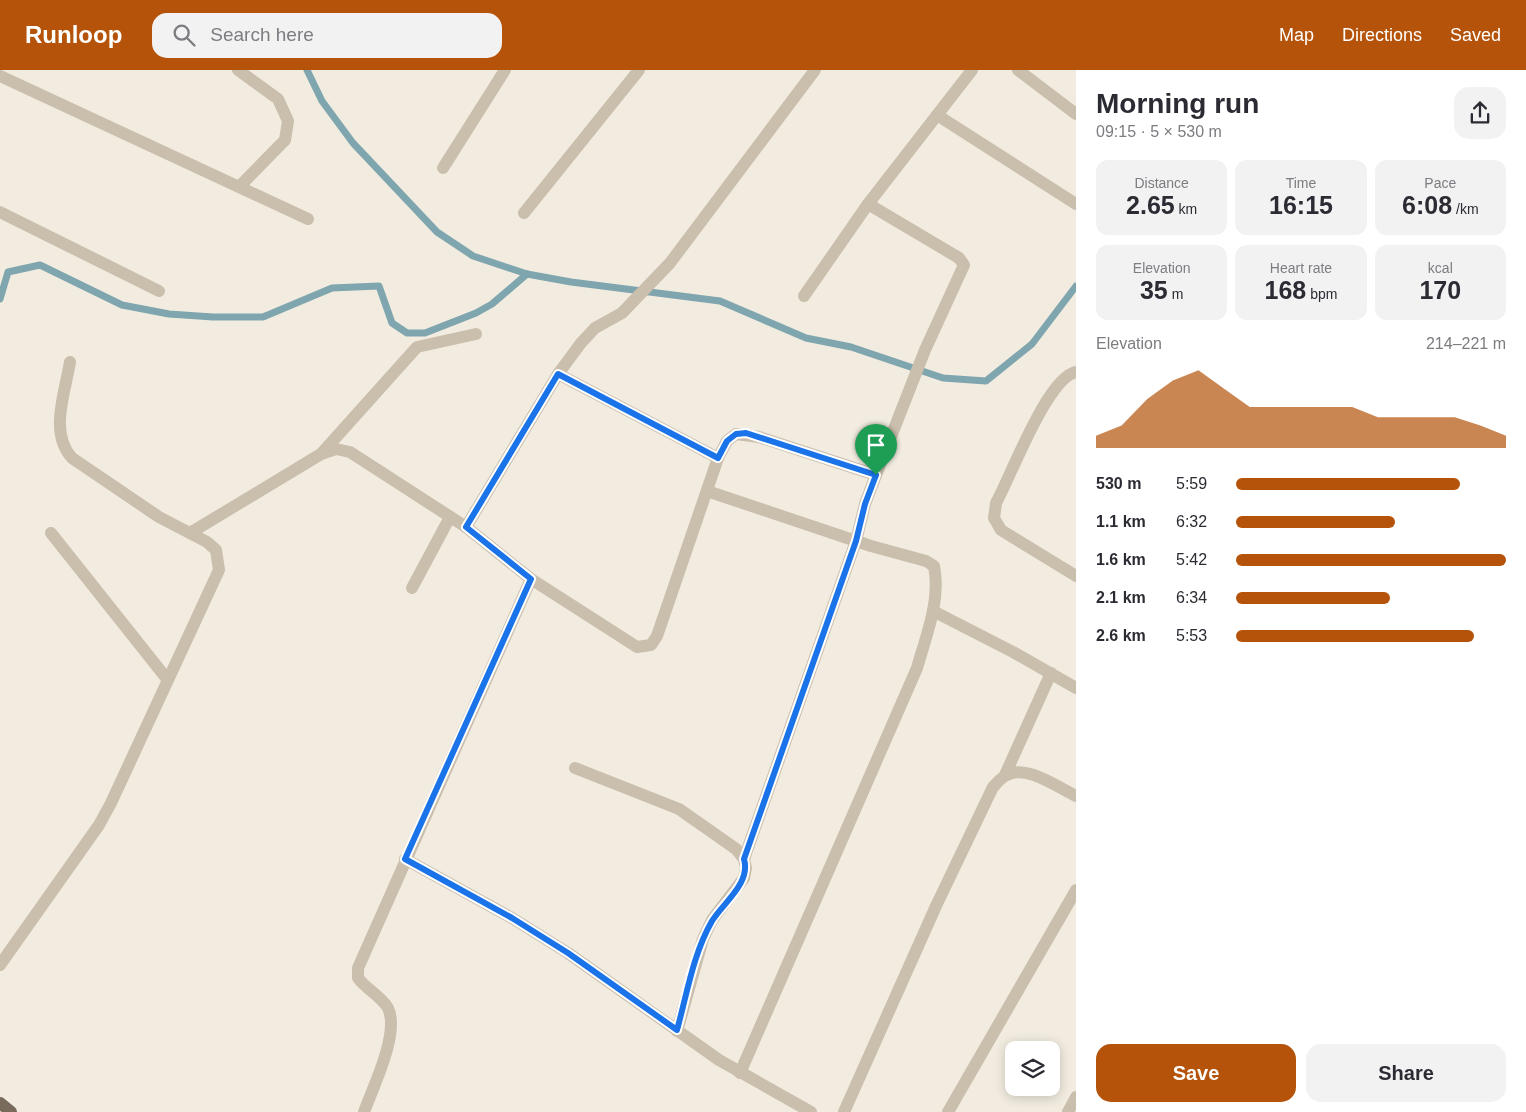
<!DOCTYPE html>
<html lang="en">
<head>
<meta charset="utf-8">
<style>
  body { margin:0; font-family:Arial,sans-serif; background:#f2f2f3; color:#2b2b33; height:100vh; display:flex; flex-direction:column; font-size:19px; white-space:nowrap }
  * { box-sizing:border-box; margin:0 }
  p { font-size:16px; color:#7c7c81 }
  .icon { flex:none; width:28px; height:28px; fill:none; stroke:currentColor; stroke-width:2; stroke-linecap:round; stroke-linejoin:round }
  .map { position:relative; flex:1; overflow:hidden }
  .details { display:flex; flex-direction:column; background:#fff; width:450px }
  .details>* { flex:none }
  .controls { position:absolute; left:1005px; top:971px; display:grid; gap:10px }
  .controls a { display:grid; place-items:center; width:55px; height:55px; border-radius:10px; background:#fff; box-shadow:0 2px 12px #0003; font-size:25px }
  .pin { position:absolute; display:grid; place-items:center; width:42px; height:42px; color:#fff; margin:-51px -21px; border-radius:50% 50% 50% 0; rotate:-45deg; box-shadow:0 0 5px #0007 }
  .pin .icon { rotate:45deg }
  .round { display:grid; place-items:center; flex:none; width:52px; height:52px; border-radius:15px; background:#f2f2f3 }
  .head { display:flex; align-items:center; justify-content:space-between; height:85px; padding:0 20px }
  h1 { font-size:28px; font-weight:700; line-height:38px }
  .stats { display:grid; grid-template-columns:repeat(3,1fr); gap:8px; height:85px; padding:5px 20px }
  .stats div { display:grid; align-content:center; border-radius:12px; background:#f2f2f3; text-align:center }
  .stats b { font-size:25px; font-weight:700 }
  .stats small { font-size:14px; font-weight:400 }
  .stats p { font-size:14px }
  .chart { height:140px; padding:10px 20px }
  .chart p { display:flex; justify-content:space-between }
  .chart svg { width:100%; height:90px; margin-top:5px; fill:#b45309; opacity:.7 }
  .action { display:flex; gap:10px; margin-top:auto; padding:10px 20px }
  .action a { flex:1; height:58px; border-radius:15px; background:#b45309; color:#fff; font-size:20px; font-weight:700; line-height:58px; text-align:center }
  .action a+a { background:#f2f2f3; color:#2b2b33 }
  ul { padding:0 20px; list-style:none; font-size:16px }
  li { display:grid; grid-template-columns:80px 60px 1fr; align-items:center; height:38px }
  li i { height:12px; border-radius:6px; background:#b45309 }
  header { display:flex; align-items:center; gap:30px; box-sizing:border-box; height:70px; padding:0 25px; background:#b45309; color:#fff }
  header strong { font-size:24px }
  nav { display:flex; gap:28px; margin-inline-start:auto; font-size:18px }
  .search { width:350px; height:45px; background:#f2f2f3; display:flex; align-items:center; gap:12px; box-sizing:border-box; padding:0 18px; border-radius:15px; color:#7c7c81; font-size:19px }
  main { display:flex; flex:1; min-height:0 }
  .map>svg:first-child { display:block }
  .lines { fill:none; stroke-linecap:round; stroke-linejoin:round }
  .stream { stroke:#7fa5ae; stroke-width:7 }
  .street { stroke:#cabeac; stroke-width:12 }
  .primary { stroke:#796b5c; stroke-width:12 }
  .route-casing { stroke:#fff; stroke-width:10 }
  .route { stroke:#1a73e8; stroke-width:6 }
</style>
</head>
<body>
<header>
<strong>Runloop</strong>
<div class="search"><svg class="icon" aria-label="search" viewBox="0 0 24 24"><circle cx="10" cy="10" r="6"/><path d="M15 15l6 6"/></svg>Search here</div>
<nav><a>Map</a><a>Directions</a><a>Saved</a></nav>
</header>
<main>
<div class="map">
<svg width="1076" height="1042" viewBox="0 0 1076 1042">
  <rect width="100%" height="100%" fill="#f2ece0"/>
  <g class="lines">
    <g class="stream">
      <polyline points="307,0 322,31 353,73 437,162 473,186 527,204 571,212 720,231 806,268 851,277 943,308 986,311 1032,274 1076,216"/>
      <polyline points="0,229 8,202 40,195 122,235 169,244 213,247 263,247 332,218 379,216 392,253 407,263 425,263 476,243 492,234 527,204"/>
    </g>
    <g class="street">
      <polyline points="238,0 278,29 288,51 285,70 239,117"/>
      <polyline points="1018,0 1076,44"/>
      <polyline points="0,6 308,149"/>
      <polyline points="937,45 1076,134"/>
      <polyline points="443,98 505,0"/>
      <polyline points="868,134 972,0"/>
      <polyline points="0,142 159,221"/>
      <polyline points="524,143 639,0"/>
      <polyline points="804,226 868,134 959,188 964,195 925,280 876,405"/>
      <path d="M1076 302C1047 308 1011 406 996 433L994 448 1001 460 1076 506"/>
      <polyline points="558,304 718,388"/>
      <polyline points="321,384 417,277 476,264"/>
      <path d="M707 421 871 476 926 491 934 496C941 530 926 566 917 598L740 1003"/>
      <polyline points="466,457 558,304 581,273 595,258 622,243 670,193 815,0"/>
      <polyline points="51,463 167,609"/>
      <path d="M190 463 321 384 336 379 350 382 466 457 531 509 358 898V908C366 919 382 927 388 938 400 963 373 1017 364 1042"/>
      <polyline points="531,509 637,577 651,575 657,566 718,388 727,371 736,364 759,367 876,405 865,434 856,471 744,789"/>
      <polyline points="412,518 450,447"/>
      <polyline points="933,541 1013,582 1076,618"/>
      <polyline points="575,698 679,739 736,779 744,789 746,798 744,808 712,850 703,869 677,961"/>
      <polyline points="1005,705 1051,603"/>
      <polyline points="405,789 512,848 568,883 719,990 811,1042"/>
      <path d="M0 895 99 755 111 733 219 500 216 480 207 472 159 447 72 388C49 363 65 323 70 292"/>
      <path d="M844 1042 936 836 993 717C997 713 1001 708 1005 706 1025 693 1057 717 1076 726"/>
      <polyline points="948,1042 1076,820"/>
      <polyline points="1068,1042 1076,1027"/>
    </g>
    <polyline class="primary" points="0,1033 11,1042"/>
  </g>
  <g class="lines">
    <defs>
      <path id="route" d="M558 304 718 388 727 371 736 364 746 363 876 405 865 434 856 471 744 789C751 813 724 832 712 851 693 884 687 924 677 960L568 883 512 848 405 789 531 509 466 457Z"/>
    </defs>
    <use href="#route" class="route-casing"/>
    <use href="#route" class="route"/>
  </g>
</svg>
<div class="controls">
<a><svg class="icon" aria-label="layers" viewBox="0 0 24 24"><path d="M12 4l9 5-9 5-9-5zM3 14l9 5 9-5"/></svg></a>
</div>
<div class="pin" style="left:876px;top:405px;background:#1e9e55"><svg class="icon" aria-label="arrive" viewBox="0 0 24 24"><path d="M6 21V4h12l-3 4 3 4H6"/></svg></div>
</div>
<section class="details">
<div class="head"><div><h1>Morning run</h1><p>09:15 · 5 × 530 m</p></div><a class="round"><svg class="icon" aria-label="share" viewBox="0 0 24 24"><path d="M12 15V3M7 8l5-5 5 5M5 13v7h14v-7"/></svg></a></div>
<div class="stats">
<div><p>Distance</p><b>2.65<small> km</small></b></div>
<div><p>Time</p><b>16:15</b></div>
<div><p>Pace</p><b>6:08<small> /km</small></b></div>
</div>
<div class="stats">
<div><p>Elevation</p><b>35<small> m</small></b></div>
<div><p>Heart rate</p><b>168<small> bpm</small></b></div>
<div><p>kcal</p><b>170</b></div>
</div>
<div class="chart"><p><span>Elevation</span>214–221 m</p>
<svg viewBox="0 0 160 44" preserveAspectRatio="none"><path d="M0 44V38L10 33L20 20L30 11L40 6L50 15L60 24L70 24L80 24L90 24L100 24L110 29L120 29L130 29L140 29L150 33L160 38V44z"/></svg>
</div>
<ul>
<li><b>530 m</b>5:59<i style="width:83%"></i></li>
<li><b>1.1 km</b>6:32<i style="width:59%"></i></li>
<li><b>1.6 km</b>5:42<i style="width:100%"></i></li>
<li><b>2.1 km</b>6:34<i style="width:57%"></i></li>
<li><b>2.6 km</b>5:53<i style="width:88%"></i></li>
</ul>
<div class="action"><a>Save</a><a>Share</a></div>
</section>
</main>
</body>
</html>
